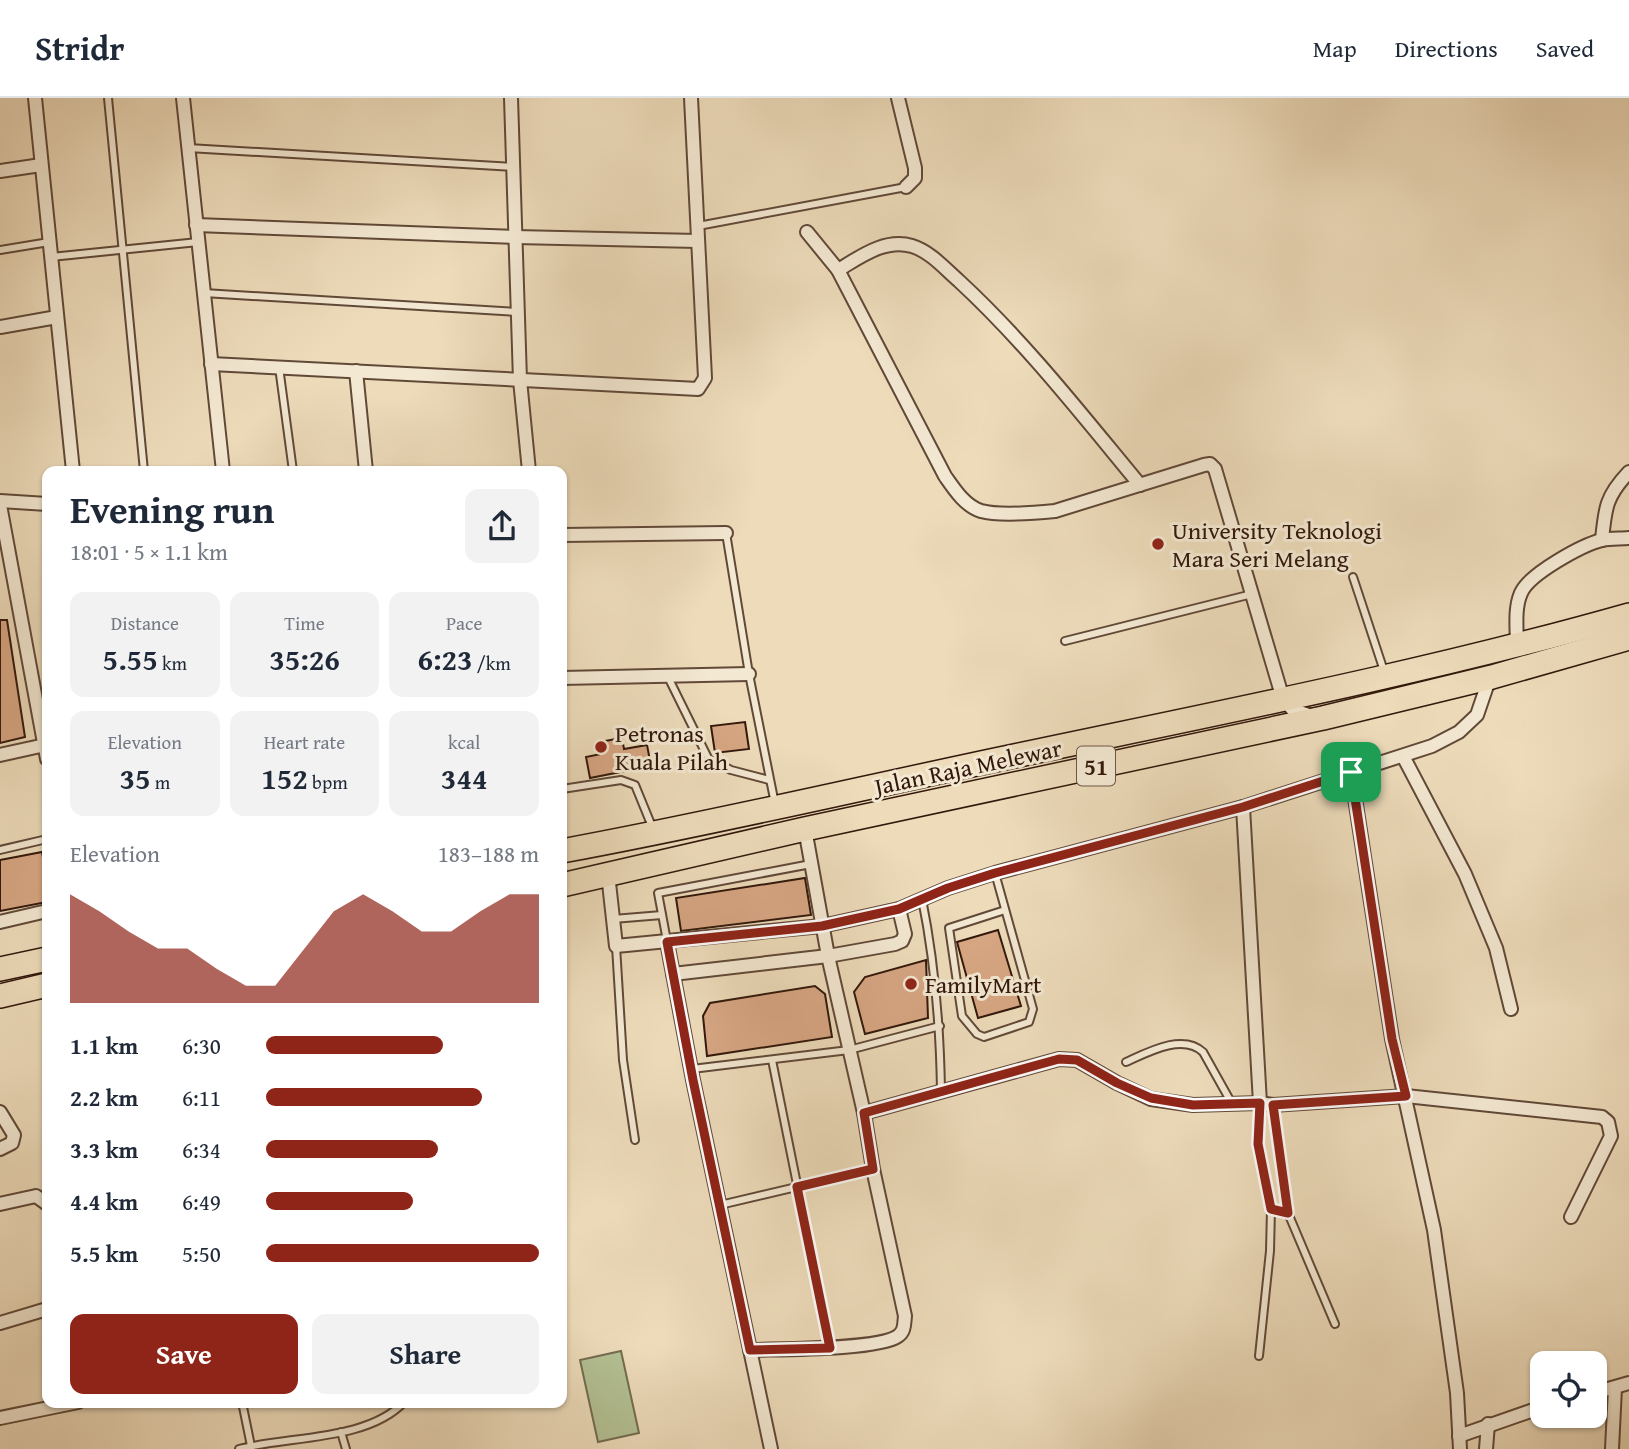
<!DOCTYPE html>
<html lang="en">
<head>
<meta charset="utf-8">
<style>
  body { margin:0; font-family:"Gentium Book Plus",serif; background:#f2f2f3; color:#1f2937; height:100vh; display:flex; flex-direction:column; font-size:26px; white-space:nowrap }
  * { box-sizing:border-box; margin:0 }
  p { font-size:23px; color:#747a83 }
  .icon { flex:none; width:38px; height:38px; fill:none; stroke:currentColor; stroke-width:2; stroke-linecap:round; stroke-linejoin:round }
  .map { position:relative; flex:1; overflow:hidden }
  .panel { position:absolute; left:42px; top:368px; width:525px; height:942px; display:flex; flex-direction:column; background:#fff; border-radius:14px; box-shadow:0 2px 5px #0004 }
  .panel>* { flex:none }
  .controls { position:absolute; left:1530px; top:1253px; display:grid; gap:14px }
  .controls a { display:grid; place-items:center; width:77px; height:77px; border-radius:14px; background:#fff; box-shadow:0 2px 5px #0004; font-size:35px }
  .pin { position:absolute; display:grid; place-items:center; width:60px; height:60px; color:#fff; margin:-30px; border-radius:14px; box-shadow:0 4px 10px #0006 }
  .round { display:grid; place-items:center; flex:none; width:74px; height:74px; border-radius:14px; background:#f2f2f3 }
  .overview { display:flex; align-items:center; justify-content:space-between; height:119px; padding:0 28px }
  h1 { font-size:38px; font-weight:600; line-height:52px }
  .stats { display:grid; grid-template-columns:repeat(3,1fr); gap:10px; height:119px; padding:7px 28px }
  .stats div { display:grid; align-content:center; border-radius:14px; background:#f2f2f3; text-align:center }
  .stats b { font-size:30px; font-weight:600 }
  .stats small { font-size:19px; font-weight:400 }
  .stats p { font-size:19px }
  .chart { height:196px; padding:14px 28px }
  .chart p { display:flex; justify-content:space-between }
  .chart svg { width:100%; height:126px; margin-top:7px; fill:#8f2418; opacity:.7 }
  .cta { display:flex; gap:14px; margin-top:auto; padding:14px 28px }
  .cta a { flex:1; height:80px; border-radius:14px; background:#8f2418; color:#fff; font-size:28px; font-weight:600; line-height:80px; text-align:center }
  .cta a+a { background:#f2f2f3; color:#1f2937 }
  ul { padding:0 28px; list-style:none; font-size:23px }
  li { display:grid; grid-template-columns:112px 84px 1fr; align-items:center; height:52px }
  li i { height:18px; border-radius:9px; background:#8f2418 }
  header { display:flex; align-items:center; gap:42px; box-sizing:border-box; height:98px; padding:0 35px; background:#fff; border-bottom:2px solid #e0e1e3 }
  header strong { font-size:33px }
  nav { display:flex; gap:38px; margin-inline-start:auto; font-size:24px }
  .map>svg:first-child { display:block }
  .green { fill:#b3c194; stroke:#726c50; stroke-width:2 }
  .building { fill:#d7a683; stroke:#32180c; stroke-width:2 }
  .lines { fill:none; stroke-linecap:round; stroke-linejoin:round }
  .lane-casing { stroke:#614938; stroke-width:10 }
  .street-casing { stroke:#614938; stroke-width:16 }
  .highway-casing { stroke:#32180c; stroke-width:26 }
  .lane { stroke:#f3e8d2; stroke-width:6 }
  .street { stroke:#f3e8d2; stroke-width:12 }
  .highway { stroke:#eddbba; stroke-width:23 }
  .route-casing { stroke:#fff; stroke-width:14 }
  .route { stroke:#8f2418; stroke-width:9 }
  .poi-dot { fill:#8f2418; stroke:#f3e8d2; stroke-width:2.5 }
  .labels { text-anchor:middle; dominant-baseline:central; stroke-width:6; stroke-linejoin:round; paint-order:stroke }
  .shield { fill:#f3e8d2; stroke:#6c5647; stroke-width:2 }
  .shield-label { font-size:23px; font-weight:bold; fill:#32180c }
  .poi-label { font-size:24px; fill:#32180c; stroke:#f3e8d2; text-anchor:start }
  .street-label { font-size:24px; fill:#32180c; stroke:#f3e8d2 }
</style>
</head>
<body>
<header>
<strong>Stridr</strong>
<nav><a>Map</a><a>Directions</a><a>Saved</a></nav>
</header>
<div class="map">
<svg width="1629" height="1351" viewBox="0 0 1629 1351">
  <rect width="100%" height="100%" fill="#eddbba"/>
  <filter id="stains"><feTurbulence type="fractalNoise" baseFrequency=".00286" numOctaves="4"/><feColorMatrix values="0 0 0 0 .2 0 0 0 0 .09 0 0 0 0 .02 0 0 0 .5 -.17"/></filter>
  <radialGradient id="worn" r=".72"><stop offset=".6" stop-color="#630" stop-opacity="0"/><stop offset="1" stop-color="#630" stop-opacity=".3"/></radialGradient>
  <polygon class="green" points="621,1253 639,1335 598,1344 580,1262"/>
  <g class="building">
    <polygon points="0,522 7,522 25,639 0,645"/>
    <polygon points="745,624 749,651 715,655 711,628"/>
    <polygon points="622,640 624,651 647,647 651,668 590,680 586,659 601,656 599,644"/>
    <polygon points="42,754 47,780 47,804 0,813 0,762"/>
    <polygon points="805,780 811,817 681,833 676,800"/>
    <polygon points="998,832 1021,908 978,920 957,844"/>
    <polygon points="926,862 928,920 865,936 854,894 865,879"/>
    <polygon points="815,888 825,896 832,939 707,958 703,918 710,905"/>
  </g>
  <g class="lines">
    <defs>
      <g id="lane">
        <polyline points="108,0 144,373"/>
        <polyline points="188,50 513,69"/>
        <polyline points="698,128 906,89"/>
        <polyline points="0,152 49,144"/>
        <polyline points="51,159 198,144"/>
        <polyline points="204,195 518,214"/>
        <polyline points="279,269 293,373"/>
        <polyline points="726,435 749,576 775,706"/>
        <polyline points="1353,479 1384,573"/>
        <polyline points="1065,543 1252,496"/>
        <polyline points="668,579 708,660 731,672 769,682"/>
        <polyline points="562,691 621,682 635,687 653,731"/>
        <polyline points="0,752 47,741"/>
        <polyline points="995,775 1033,911 1029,924 984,939 977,936 962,918 949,830 1005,812"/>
        <path d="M922 801C935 865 940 928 941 993"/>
        <polyline points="613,821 662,817"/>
        <polyline points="667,843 658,795 811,766"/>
        <polyline points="616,848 623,962 635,1042"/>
        <polyline points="772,962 830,1250"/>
        <path d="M1126 964C1148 954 1183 935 1203 954L1231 1004"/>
        <polyline points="692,971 849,952 940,928"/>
        <polyline points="1260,1005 1258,1046 1271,1111 1288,1115"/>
        <polyline points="1273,1008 1288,1115 1335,1226"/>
        <polyline points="720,1107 873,1071"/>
        <polyline points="1259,1258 1270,1153 1271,1111"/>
        <polyline points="242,1304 251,1348"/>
        <polyline points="341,1334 346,1351"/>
        <path d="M239 1351C288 1338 368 1343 404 1304"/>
      </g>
      <g id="street">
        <polyline points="35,0 73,373"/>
        <polyline points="183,0 223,373"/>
        <polyline points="511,0 520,282 529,373"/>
        <polyline points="898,0 915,70 915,80 906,89"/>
        <polyline points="0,73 41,67"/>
        <polyline points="196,127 515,139 698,143"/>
        <path d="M807 134 838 172 945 378C954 391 965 408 981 413 999 418 1035 415 1055 413L1204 367 1210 366 1215 371 1283 601 1293 612 1312 618"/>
        <path d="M838 172C860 159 885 140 912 148 931 154 945 171 959 183 1026 245 1082 317 1140 387"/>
        <polyline points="0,229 57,219"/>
        <polyline points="211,266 698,291 705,280 691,0"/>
        <polyline points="356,273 366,373"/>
        <polyline points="0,403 47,406"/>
        <polyline points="0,407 47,661"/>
        <polyline points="562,437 726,435"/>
        <path d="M1602 442C1605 410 1606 398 1629 374"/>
        <path d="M1517 549C1517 531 1514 511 1521 495 1529 476 1582 447 1602 442 1610 440 1621 441 1629 440"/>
        <polyline points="562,580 749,576"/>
        <polyline points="0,657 45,647"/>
        <polyline points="1403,658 1465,776 1496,850 1511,911"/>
        <polyline points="1351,674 1392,941 1434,1132 1457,1295 1460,1351"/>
        <polyline points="608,776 616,848 822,828 899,811 948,790 995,775 1243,709 1432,648 1459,634 1477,617 1491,576"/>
        <polyline points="0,824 47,813"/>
        <polyline points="667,844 693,982 771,1351"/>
        <polyline points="673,876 828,858 895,846 902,843 905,836 899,811"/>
        <polyline points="1260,1005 1273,1007 1406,998 1602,1019 1608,1024 1611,1038 1571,1119"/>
        <polyline points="0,1014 14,1037 12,1045 0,1051"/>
        <polyline points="864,1015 1059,961 1077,962 1117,985 1151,1001 1193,1007 1260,1005 1243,709"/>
        <polyline points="0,1106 36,1098 47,1106"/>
        <polyline points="0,1225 47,1211"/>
        <path d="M750 1252C778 1251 879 1252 898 1238 905 1233 904 1226 905 1218L873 1071 864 1015 828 858 805 731"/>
        <polyline points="1594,1295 1629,1285"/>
        <polyline points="0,1320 78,1304"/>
        <polyline points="1459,1338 1542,1309"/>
        <polyline points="1486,1351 1488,1326"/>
        <polyline points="1612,1351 1615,1290"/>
      </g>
      <g id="highway">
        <path d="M562 753C715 725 866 689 1019 657 1223 614 1428 574 1629 517"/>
        <polyline points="562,787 805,731 1323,620 1492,579 1629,540"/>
        <polyline points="0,871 47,861"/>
        <polyline points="0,898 47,887"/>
      </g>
    </defs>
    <use href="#lane" class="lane-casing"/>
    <use href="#street" class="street-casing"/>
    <use href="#highway" class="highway-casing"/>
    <use href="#lane" class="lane"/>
    <use href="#street" class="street"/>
    <use href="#highway" class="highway"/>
  </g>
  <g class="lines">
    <defs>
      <polygon id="route" points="1351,674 1392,941 1406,998 1273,1007 1288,1115 1271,1111 1258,1046 1260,1005 1193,1007 1151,1000 1117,985 1077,962 1059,961 864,1015 873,1071 797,1089 830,1250 750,1252 693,982 667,844 822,828 899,811 948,790 995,775 1243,709"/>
    </defs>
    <use href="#route" class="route-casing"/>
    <use href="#route" class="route"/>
  </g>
  <g class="poi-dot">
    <circle cx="1158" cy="446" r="7"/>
    <circle cx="601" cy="649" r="7"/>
    <circle cx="911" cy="886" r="7"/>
  </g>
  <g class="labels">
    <rect class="shield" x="1077" y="648.5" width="38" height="39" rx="5"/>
    <g class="shield-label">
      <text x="1096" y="668">51</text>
    </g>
    <g class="poi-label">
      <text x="1172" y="432">University Teknologi<tspan x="1172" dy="28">Mara Seri Melang</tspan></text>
      <text x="615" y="635">Petronas<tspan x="615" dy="28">Kuala Pilah</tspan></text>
      <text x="925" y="886">FamilyMart</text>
    </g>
    <g class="street-label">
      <text transform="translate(968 669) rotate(-12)">Jalan Raja Melewar</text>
    </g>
  </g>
  <rect width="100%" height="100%" filter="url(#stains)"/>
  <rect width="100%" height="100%" fill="url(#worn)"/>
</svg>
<div class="controls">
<a><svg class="icon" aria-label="locate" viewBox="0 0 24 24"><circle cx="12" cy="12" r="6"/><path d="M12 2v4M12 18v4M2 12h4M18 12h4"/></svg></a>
</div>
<div class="pin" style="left:1351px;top:674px;background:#1e9e55"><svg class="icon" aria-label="arrive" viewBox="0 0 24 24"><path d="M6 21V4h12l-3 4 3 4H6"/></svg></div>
<section class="panel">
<div class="overview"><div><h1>Evening run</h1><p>18:01 · 5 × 1.1 km</p></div><a class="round"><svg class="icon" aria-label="share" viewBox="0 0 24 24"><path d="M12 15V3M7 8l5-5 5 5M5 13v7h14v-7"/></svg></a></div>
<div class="stats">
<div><p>Distance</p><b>5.55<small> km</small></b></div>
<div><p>Time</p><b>35:26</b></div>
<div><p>Pace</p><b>6:23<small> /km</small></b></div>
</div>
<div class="stats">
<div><p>Elevation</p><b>35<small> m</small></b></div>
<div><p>Heart rate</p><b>152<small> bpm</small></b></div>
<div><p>kcal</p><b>344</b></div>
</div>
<div class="chart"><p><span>Elevation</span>183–188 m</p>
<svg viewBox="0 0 160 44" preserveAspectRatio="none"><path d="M0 44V6L10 12L20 19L30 25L40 25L50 32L60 38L70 38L80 25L90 12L100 6L110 12L120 19L130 19L140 12L150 6L160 6V44z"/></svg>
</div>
<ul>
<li><b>1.1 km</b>6:30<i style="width:65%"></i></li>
<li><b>2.2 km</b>6:11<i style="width:79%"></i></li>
<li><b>3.3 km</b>6:34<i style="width:63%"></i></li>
<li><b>4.4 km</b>6:49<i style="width:54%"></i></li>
<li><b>5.5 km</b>5:50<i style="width:100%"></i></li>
</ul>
<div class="cta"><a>Save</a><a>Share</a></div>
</section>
</div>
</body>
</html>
